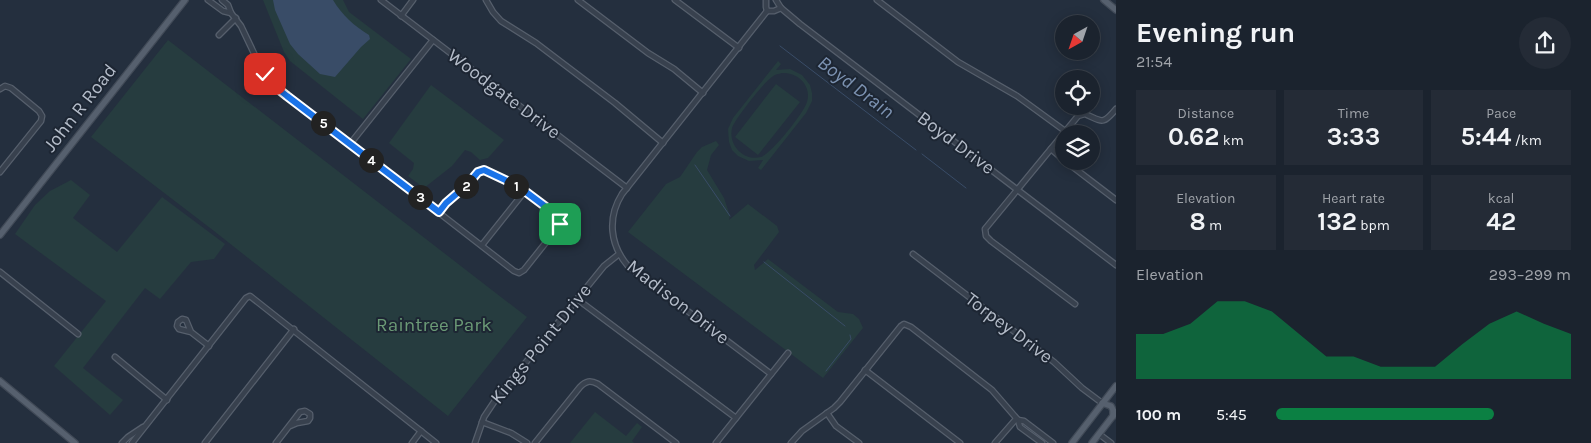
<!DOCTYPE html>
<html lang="en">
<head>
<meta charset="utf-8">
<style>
  body { margin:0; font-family:Karla,sans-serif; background:#242b36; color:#f1f3f6; height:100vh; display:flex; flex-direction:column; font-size:19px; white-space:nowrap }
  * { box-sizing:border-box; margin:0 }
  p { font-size:16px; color:#a0a4aa }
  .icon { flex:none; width:28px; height:28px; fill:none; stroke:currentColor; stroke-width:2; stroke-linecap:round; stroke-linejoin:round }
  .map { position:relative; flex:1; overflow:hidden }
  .panel { display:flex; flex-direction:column; background:#1b232e; width:475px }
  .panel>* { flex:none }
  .needle { width:32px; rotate:220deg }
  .buttons { position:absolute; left:1055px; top:15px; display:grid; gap:10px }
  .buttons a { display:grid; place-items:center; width:45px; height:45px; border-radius:50%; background:#1b232e; box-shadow:0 2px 12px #0003,0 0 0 1px #39404a; font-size:25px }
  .pin { position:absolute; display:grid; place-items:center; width:42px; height:42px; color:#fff; margin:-21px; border-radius:10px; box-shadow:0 2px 8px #0006 }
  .km { position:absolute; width:25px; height:25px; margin:-12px; border-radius:50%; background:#222; color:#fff; font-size:14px; line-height:25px; text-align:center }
  .round { display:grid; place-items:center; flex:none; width:52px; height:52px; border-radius:26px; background:#242b36 }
  .overview { display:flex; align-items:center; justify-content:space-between; height:85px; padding:0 20px }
  h1 { font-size:28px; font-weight:700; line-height:38px }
  .metrics { display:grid; grid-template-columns:repeat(3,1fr); gap:8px; height:85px; padding:5px 20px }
  .metrics div { display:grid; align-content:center; border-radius:0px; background:#242b36; text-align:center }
  .metrics b { font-size:25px; font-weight:700 }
  .metrics small { font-size:14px; font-weight:400 }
  .metrics p { font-size:14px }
  .chart { height:140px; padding:10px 20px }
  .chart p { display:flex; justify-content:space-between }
  .chart svg { width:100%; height:90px; margin-top:5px; fill:#0b8043; opacity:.7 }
  ul { padding:0 20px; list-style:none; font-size:16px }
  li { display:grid; grid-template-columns:80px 60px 1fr; align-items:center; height:38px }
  li i { height:12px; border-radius:6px; background:#0b8043 }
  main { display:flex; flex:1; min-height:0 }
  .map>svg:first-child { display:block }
  .green { fill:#263c3f; fill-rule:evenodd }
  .water { fill:#394c67 }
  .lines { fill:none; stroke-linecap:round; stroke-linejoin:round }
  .stream { stroke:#394c67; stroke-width:1 }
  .minor-casing { stroke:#565f6c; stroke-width:7 }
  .major-casing { stroke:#414a57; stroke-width:8 }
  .minor { stroke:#38414e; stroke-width:4.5 }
  .major { stroke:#56606e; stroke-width:5.5 }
  .route-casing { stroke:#fff; stroke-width:10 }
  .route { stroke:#1a73e8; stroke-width:6 }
  .labels { text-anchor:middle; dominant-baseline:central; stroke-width:4; stroke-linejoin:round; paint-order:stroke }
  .street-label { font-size:19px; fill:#b4bcc9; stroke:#1d2633 }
  .park-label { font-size:19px; fill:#6b9a76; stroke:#1d2633 }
  .water-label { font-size:20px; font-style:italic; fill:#7c92b1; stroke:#1d2633 }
</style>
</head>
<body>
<main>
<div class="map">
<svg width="1116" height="443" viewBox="0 0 1116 443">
  <rect width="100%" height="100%" fill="#242f3e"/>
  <g class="green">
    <polygon points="263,0 343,0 349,12 411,59 363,119 290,61 284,52"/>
    <polygon points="168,40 527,317 448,416 214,231 91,137"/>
    <path d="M778 61 781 64 776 70 790 69 802 75 810 85 812 93V101L806 113 761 170 758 168 763 160 749 161 738 156 732 150 729 142 728 129 733 118ZM782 73C798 72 812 86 807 102 804 113 771 154 761 157 754 159 745 157 740 152 733 146 730 137 732 128 735 119 764 82 772 77 775 74 779 74 782 73Z"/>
    <polygon points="776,84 800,102 758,155 735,137"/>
    <polygon points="431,85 504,140 488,158 480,160 471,152 465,150 452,166 424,188 408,176 413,169 414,163 389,143"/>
    <polygon points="716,141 719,145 711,155 707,170 724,198 730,216 729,220 748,204 777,226 779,232 754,265 755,270 768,259 838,312 853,314 859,319 863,328 823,378 628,232 666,184 680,177 697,152 702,147"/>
    <polygon points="71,180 90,195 73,218 117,252 162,197 225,244 214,259 191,262 160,299 145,288 83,368 123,400 110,415 54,366 106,301 15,234 35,205 50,191"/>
    <polygon points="595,412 626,436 637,423 642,427 632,441 634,443 570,443"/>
  </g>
  <path class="water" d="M273 0H333C342 15 354 26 369 35L370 39 361 47 335 77 320 74 298 54 290 44 275 10Z"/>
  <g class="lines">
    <g class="stream">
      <polyline points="780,46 916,150"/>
      <polyline points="922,154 966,188"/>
      <polyline points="695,165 730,216"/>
      <polyline points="764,262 845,326"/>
      <polyline points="826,371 851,339 850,335"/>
    </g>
    <defs>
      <g id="minor">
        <polyline points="208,0 223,11 231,13"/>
        <polyline points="222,0 228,5 231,13 241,26 261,68 272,83 514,271 519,273 524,270 559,226 561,221 558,217 518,186 484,170 479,171 468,184 446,203 439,212"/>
        <polyline points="381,0 627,188"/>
        <polyline points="486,0 493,12 501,21 536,43 615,103 663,143"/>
        <polyline points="578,0 648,53 674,69 703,93"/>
        <polyline points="675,0 739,48"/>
        <polyline points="766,0 766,7 767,11 774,11 781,8"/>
        <polyline points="776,0 781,8 800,24 1116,265"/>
        <polyline points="877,0 958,62 1017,96 1065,131"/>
        <path d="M767 11 622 194C607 218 610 245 628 266L771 374"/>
        <polyline points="401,16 413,0"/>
        <polyline points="219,35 236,18"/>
        <polyline points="0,89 5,86 11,88 39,111 42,116 41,121 0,172"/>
        <polyline points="350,144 433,40"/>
        <polyline points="1051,149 1064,160"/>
        <polyline points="1065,161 1116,200"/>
        <polyline points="482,245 525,191"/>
        <polyline points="913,254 1054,362 1082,388 1102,403"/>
        <polyline points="0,272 78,334"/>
        <polyline points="577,299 736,418"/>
        <path d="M1075 304 991 241 986 236 985 229 1078 116 1085 114C1102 121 1102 126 1116 109"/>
        <polyline points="191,332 179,329 177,326 178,322 182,319 186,320 191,332 209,346"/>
        <polyline points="115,357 167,400"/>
        <polyline points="865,370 960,443"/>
        <polyline points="827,413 836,426 859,443"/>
        <polyline points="1018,420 1024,421 1053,443"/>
        <polyline points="482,422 511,433 527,443"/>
        <polyline points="1099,434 1111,443"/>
        <polyline points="122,443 128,437 143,427"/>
        <polyline points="132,443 246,298 250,296 436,443"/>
        <polyline points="205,443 294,329"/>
        <polyline points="276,443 300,412 305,411 310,414 310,418 308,421 297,423 290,426"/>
        <polyline points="412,443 421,431"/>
        <polyline points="475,443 484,417 496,399 604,266 619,254"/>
        <path d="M535 443 580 387C586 381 590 380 598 384L676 443"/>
        <polyline points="716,443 788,353"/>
        <polyline points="791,443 802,431 834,408 840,402 901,326 904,324 911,327 992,390 1018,420 1020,427 1042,443"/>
        <polyline points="995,443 1016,419"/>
      </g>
      <g id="major">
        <polyline points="1104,0 1116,10"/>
        <polyline points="0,235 185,0"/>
        <polyline points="0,381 75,443"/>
        <polyline points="1102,403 1111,406 1113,410 1113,416"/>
        <polyline points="1072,443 1116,386"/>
        <polyline points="1092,443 1116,412"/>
      </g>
    </defs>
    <use href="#minor" class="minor-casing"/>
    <use href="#major" class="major-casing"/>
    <use href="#minor" class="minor"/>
    <use href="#major" class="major"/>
  </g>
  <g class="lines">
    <defs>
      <polyline id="route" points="265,74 272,84 287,96 439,212 446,203 468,184 478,172 484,170 518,186 558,216 561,221 560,224"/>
    </defs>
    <use href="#route" class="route-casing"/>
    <use href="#route" class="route"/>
  </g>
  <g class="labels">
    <g class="street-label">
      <text transform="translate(504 94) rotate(37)">Woodgate Drive</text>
      <text transform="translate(80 108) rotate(-52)">John R Road</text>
      <text transform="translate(956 143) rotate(37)">Boyd Drive</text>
      <text transform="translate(678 302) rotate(38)">Madison Drive</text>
      <text transform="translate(1009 328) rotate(37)">Torpey Drive</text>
      <text transform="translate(541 344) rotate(-51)">Kings Point Drive</text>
    </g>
    <g class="park-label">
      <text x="434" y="325">Raintree Park</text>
    </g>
    <g class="water-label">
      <text transform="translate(856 87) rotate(37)">Boyd Drain</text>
    </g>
  </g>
</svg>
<div class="buttons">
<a><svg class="needle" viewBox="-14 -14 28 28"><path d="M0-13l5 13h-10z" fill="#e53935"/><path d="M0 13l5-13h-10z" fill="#a0a4aa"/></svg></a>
<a><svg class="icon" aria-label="locate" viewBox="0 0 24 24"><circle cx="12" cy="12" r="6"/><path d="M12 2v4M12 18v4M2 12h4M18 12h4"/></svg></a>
<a><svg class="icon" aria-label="layers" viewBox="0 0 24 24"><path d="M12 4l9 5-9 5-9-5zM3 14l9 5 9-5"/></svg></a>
</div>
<div class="pin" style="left:560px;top:224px;background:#1e9e55"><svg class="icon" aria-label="arrive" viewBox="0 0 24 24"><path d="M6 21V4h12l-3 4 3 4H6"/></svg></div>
<div class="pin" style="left:265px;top:74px;background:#d93025"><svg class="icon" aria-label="check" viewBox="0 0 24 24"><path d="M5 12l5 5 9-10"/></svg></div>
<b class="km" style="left:516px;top:186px">1</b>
<b class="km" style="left:466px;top:186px">2</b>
<b class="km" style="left:420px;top:197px">3</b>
<b class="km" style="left:371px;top:160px">4</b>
<b class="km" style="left:323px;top:123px">5</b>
</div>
<section class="panel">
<div class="overview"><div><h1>Evening run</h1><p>21:54</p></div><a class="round"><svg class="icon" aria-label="share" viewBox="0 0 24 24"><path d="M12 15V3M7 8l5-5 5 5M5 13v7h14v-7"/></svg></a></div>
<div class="metrics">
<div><p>Distance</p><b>0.62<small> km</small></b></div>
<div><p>Time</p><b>3:33</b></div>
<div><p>Pace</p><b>5:44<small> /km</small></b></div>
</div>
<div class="metrics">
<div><p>Elevation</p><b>8<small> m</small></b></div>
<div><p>Heart rate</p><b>132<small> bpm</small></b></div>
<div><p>kcal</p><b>42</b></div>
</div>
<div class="chart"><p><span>Elevation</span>293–299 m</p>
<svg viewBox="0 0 160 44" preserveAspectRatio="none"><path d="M0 44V22L10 22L20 17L30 6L40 6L50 11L60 22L70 33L80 33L90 38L100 38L110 38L120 27L130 17L140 11L150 17L160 22V44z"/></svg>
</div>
<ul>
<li><b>100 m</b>5:45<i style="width:74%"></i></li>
</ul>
</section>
</main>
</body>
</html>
